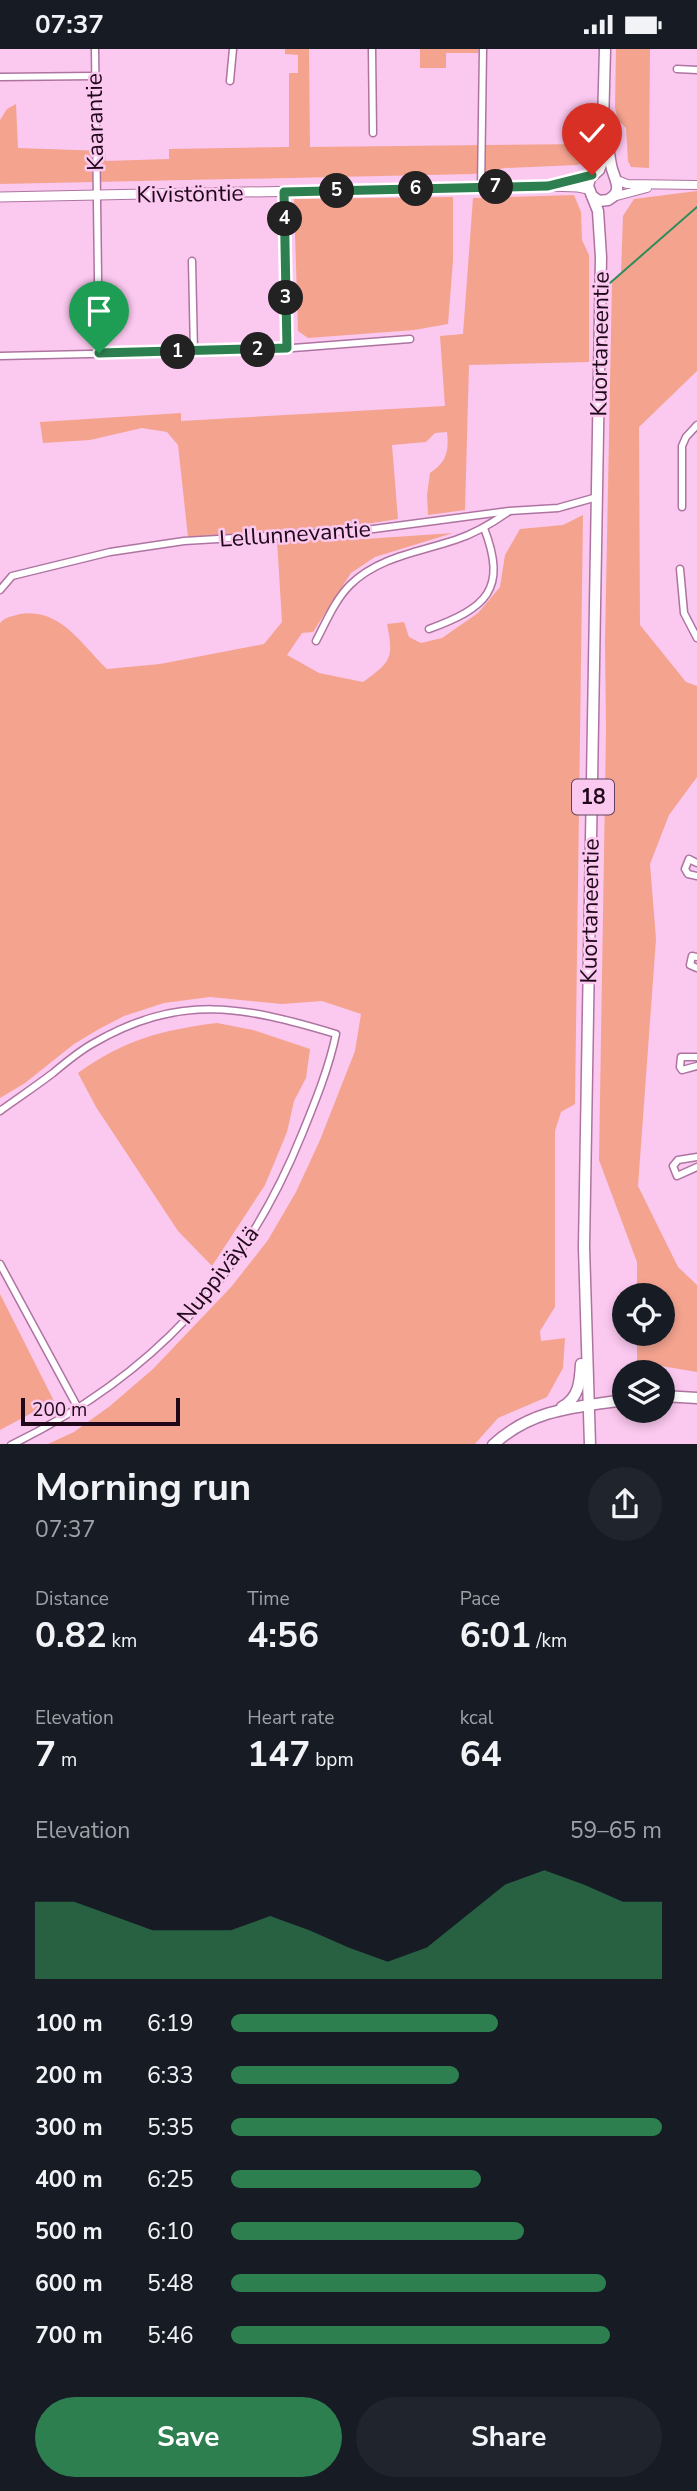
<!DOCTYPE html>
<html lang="en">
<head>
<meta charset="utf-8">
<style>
  body { margin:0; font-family:"Nunito Sans",sans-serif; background:#20242c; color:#f1f3f6; height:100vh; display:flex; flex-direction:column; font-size:26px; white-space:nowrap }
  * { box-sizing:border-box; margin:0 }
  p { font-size:23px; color:#9ea1a6 }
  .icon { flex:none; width:38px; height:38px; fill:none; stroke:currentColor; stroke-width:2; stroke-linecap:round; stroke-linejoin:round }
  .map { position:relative; height:1395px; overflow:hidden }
  .panel { display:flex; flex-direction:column; background:#171b24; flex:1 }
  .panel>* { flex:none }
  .controls { position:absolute; left:612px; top:1234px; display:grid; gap:14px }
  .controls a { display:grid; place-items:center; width:63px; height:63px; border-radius:50%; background:#171b24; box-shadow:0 4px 10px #0003; font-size:35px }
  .scale { position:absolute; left:21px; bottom:18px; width:159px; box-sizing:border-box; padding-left:7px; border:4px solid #1e081a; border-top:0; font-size:19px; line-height:24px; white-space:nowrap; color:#1e081a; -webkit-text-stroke:5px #fbc8ef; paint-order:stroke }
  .pin { position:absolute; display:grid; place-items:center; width:60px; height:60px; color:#fff; margin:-72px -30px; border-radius:50% 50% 50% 0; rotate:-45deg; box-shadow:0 0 7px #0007 }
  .pin .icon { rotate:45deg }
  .km { position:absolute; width:35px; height:35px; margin:-18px; border-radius:50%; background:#222; color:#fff; font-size:19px; line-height:35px; text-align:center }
  .round { display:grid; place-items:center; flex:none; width:74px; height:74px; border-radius:37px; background:#20242c }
  .summary { display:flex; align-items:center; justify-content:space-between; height:119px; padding:0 35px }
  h1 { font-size:38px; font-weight:700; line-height:52px }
  .stats { display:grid; grid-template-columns:repeat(3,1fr); gap:10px; height:119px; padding:7px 35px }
  .stats div { display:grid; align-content:center }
  .stats b { font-size:35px; font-weight:700 }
  .stats small { font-size:19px; font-weight:400 }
  .stats p { font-size:19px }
  .chart { height:196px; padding:14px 35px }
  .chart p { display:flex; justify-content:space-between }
  .chart svg { width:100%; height:126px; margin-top:7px; fill:#2e7f50; opacity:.7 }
  .primary-button { display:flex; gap:14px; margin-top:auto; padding:14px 35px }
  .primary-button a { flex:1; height:80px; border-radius:42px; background:#2e7f50; color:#fff; font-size:28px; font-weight:700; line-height:80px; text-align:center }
  .primary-button a+a { background:#20242c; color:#f1f3f6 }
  ul { padding:0 35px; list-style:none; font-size:23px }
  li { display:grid; grid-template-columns:112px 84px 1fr; align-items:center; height:52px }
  li i { height:18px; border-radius:9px; background:#2e7f50 }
  .status { display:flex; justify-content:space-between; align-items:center; height:49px; padding:0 35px; background:#171b24; direction:ltr }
  .status svg { height:19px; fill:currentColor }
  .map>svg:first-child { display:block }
  .green { fill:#f4a38f }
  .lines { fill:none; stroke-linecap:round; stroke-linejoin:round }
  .stream { stroke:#2d8c5a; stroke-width:2 }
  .minor-casing { stroke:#ae74a1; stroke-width:9 }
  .tertiary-casing { stroke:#ae74a1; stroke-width:10 }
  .secondary-casing { stroke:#ae74a1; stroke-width:11 }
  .trunk-casing { stroke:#ae74a1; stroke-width:13 }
  .minor { stroke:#fff; stroke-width:6 }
  .tertiary { stroke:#fff; stroke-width:8 }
  .secondary { stroke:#fff; stroke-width:9 }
  .trunk { stroke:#fff; stroke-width:10 }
  .route-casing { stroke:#fff; stroke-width:14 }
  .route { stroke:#2e7f50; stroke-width:9 }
  .labels { text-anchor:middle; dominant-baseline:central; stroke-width:5; stroke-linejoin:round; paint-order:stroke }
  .shield { fill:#fbc8ef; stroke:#60425a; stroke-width:2 }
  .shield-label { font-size:21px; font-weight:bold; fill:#1e081a }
  .street-label { font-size:23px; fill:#1e081a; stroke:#fbc8ef }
</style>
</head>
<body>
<div class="status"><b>07:37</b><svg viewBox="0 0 49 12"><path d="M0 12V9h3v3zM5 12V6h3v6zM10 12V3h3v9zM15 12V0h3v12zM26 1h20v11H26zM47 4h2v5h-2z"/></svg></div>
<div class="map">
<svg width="697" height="1396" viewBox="0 0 697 1396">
  <rect width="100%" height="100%" fill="#fbc8ef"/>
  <g class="green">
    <polygon points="285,0 309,0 310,98 589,95 588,112 577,116 505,119 473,125 0,135 0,71 7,60 16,55 18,99 105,102 106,112 169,110 169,100 289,98 289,24 298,24 298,6 285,5"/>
    <polygon points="420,0 478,0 478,4 446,4 446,19 420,19"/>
    <polygon points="616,0 650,0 649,119 631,118 628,112 626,79 618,71 615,59"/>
    <polygon points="697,142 697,322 639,378 640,576 686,633 697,637 697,728 669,766 650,815 656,890 638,1137 678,1218 697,1236 697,1323 637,1313 637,1285 663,1284 663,1246 637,1246 637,1213 599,1111 606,682 605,593 612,233 621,224 623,167 634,150"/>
    <path d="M574 146 581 163 582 191 589 206V313L469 316 465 461 428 466 427 446 430 424C447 413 449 402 447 383L435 384 426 393 392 396 398 470 366 475 188 488 178 396 167 383 142 379 90 391 43 394 40 373 181 364V372L445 357 440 287 463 285 473 149Z"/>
    <polygon points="453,148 453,211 448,275 414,281 308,289 298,282 294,150"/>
    <path d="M583 466 575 1055 561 1063 555 1082V1258L540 1282 541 1292 565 1289 563 1319 547 1348 498 1369 475 1395H48L74 1383 110 1357 153 1320 232 1237 268 1191 296 1143 320 1091 355 1002 361 965 322 952 282 955 210 948 164 954 124 967 99 980 74 995 25 1034 0 1049V574C5 568 13 567 20 565 60 558 82 596 107 620L160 615 264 595 282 573 277 491 365 490 453 484 375 508 351 524 313 583 302 584 287 606 319 624 363 633C391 613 394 609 387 575L404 573 409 588 421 594 442 589 478 564 500 538 505 506 520 480 563 476Z"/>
    <path d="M217 974 253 981 310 1000 306 1029 294 1052 287 1083 265 1136 212 1217 178 1182 96 1058 78 1024C124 991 161 981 217 974Z"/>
    <polygon points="0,1245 54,1352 0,1381"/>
  </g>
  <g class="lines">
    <polyline class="stream" points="610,234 697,158"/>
    <defs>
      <g id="minor">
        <polyline points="95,0 99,304"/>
        <polyline points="372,0 373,84"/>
        <polyline points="677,20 697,21"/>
        <polyline points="0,28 94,27"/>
        <polyline points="230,32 233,0"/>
        <polyline points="481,139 483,0"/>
        <polyline points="284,143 287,300"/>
        <polyline points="192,212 194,303"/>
        <polyline points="0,307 267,301 410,290"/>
        <polyline points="682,458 682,397 686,388 697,376"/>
        <polyline points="680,520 684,564 697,589"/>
        <polyline points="0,541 12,527 110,503 184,492 366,481 509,462 558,459 597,448"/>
        <path d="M429 580C486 559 508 541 484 479"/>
        <path d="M316 592C326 573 335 551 350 536 378 508 419 503 455 491 474 485 491 475 508 463"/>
        <polyline points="697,814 689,810 685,820 688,825 697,827"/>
        <polyline points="697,908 692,907 690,916 697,919"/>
        <polyline points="697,1008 681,1008 680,1018 682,1021 697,1017"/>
        <path d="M0 1062C18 1049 36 1037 53 1024 65 1014 78 1003 92 995 180 944 243 957 336 985 329 1019 315 1053 302 1085 244 1229 151 1328 11 1396"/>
        <polyline points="697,1108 678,1111 673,1117 677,1127 697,1118"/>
        <polyline points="0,1215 78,1359"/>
      </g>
      <g id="tertiary">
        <polyline points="617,131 627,135 697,136"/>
        <polyline points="613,148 647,139"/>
      </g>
      <g id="secondary">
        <polyline points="560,134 592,126"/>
        <polyline points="0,148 548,137 578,138 588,140"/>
      </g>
      <g id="trunk">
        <path d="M592 147 599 152 608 151C623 143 616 133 612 120 610 113 609 104 608 96"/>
        <polyline points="663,1347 697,1349"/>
        <path d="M562 1358C579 1349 580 1333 581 1315"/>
        <path d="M493 1396C531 1360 576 1358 625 1351"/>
        <polyline points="590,1396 584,1198 601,208 598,162 588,137 590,129 599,121 602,113 605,0"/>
      </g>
    </defs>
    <use href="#minor" class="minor-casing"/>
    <use href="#tertiary" class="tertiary-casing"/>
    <use href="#secondary" class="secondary-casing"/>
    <use href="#trunk" class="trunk-casing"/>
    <use href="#minor" class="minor"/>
    <use href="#tertiary" class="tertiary"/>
    <use href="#secondary" class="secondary"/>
    <use href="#trunk" class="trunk"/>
  </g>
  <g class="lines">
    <defs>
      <polyline id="route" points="99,304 287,299 284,143 548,137 592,126"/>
    </defs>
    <use href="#route" class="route-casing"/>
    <use href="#route" class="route"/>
  </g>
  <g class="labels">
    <rect class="shield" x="572" y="730.5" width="42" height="35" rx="5"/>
    <g class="shield-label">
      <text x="593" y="748">18</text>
    </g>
    <g class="street-label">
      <text transform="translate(95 73) rotate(-91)">Kaarantie</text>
      <text transform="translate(190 145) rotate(-1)">Kivistöntie</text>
      <text transform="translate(600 295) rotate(-89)">Kuortaneentie</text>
      <text transform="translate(295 485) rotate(-4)">Lellunnevantie</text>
      <text transform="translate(590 862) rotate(-89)">Kuortaneentie</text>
      <text transform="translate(218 1226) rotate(-52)">Nuppiväylä</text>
    </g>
  </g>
</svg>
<div class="controls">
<a><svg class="icon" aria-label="locate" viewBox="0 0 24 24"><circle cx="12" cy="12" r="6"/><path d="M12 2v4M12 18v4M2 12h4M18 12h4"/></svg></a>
<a><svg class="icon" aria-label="layers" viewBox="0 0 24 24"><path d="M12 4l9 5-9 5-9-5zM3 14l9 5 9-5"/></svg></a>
</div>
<div class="scale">200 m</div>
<div class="pin" style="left:99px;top:304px;background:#1e9e55"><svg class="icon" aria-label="arrive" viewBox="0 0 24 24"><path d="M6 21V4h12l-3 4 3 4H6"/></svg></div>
<div class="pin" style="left:592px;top:126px;background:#d93025"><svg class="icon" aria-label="check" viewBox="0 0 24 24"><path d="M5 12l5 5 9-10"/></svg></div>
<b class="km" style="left:178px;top:303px">1</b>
<b class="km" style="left:258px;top:301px">2</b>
<b class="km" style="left:286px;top:249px">3</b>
<b class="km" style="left:285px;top:170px">4</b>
<b class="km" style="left:337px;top:142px">5</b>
<b class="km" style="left:416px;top:140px">6</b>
<b class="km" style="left:496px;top:138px">7</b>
</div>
<section class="panel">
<div class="summary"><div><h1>Morning run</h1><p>07:37</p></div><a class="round"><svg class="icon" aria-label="share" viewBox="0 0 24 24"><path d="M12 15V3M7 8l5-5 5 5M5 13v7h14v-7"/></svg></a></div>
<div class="stats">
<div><p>Distance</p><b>0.82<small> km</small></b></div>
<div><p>Time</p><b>4:56</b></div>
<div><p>Pace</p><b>6:01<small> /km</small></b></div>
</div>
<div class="stats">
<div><p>Elevation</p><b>7<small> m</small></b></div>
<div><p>Heart rate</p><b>147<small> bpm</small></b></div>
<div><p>kcal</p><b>64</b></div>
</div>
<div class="chart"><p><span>Elevation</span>59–65 m</p>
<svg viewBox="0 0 160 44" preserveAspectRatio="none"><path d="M0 44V17L10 17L20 22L30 27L40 27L50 27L60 22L70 27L80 33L90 38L100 33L110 22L120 11L130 6L140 11L150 17L160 17V44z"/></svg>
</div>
<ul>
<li><b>100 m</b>6:19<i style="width:62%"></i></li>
<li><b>200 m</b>6:33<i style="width:53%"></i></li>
<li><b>300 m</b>5:35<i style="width:100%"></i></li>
<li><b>400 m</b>6:25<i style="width:58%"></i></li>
<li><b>500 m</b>6:10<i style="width:68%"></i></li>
<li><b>600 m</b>5:48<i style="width:87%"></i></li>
<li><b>700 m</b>5:46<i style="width:88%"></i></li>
</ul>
<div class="primary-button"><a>Save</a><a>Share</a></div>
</section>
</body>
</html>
